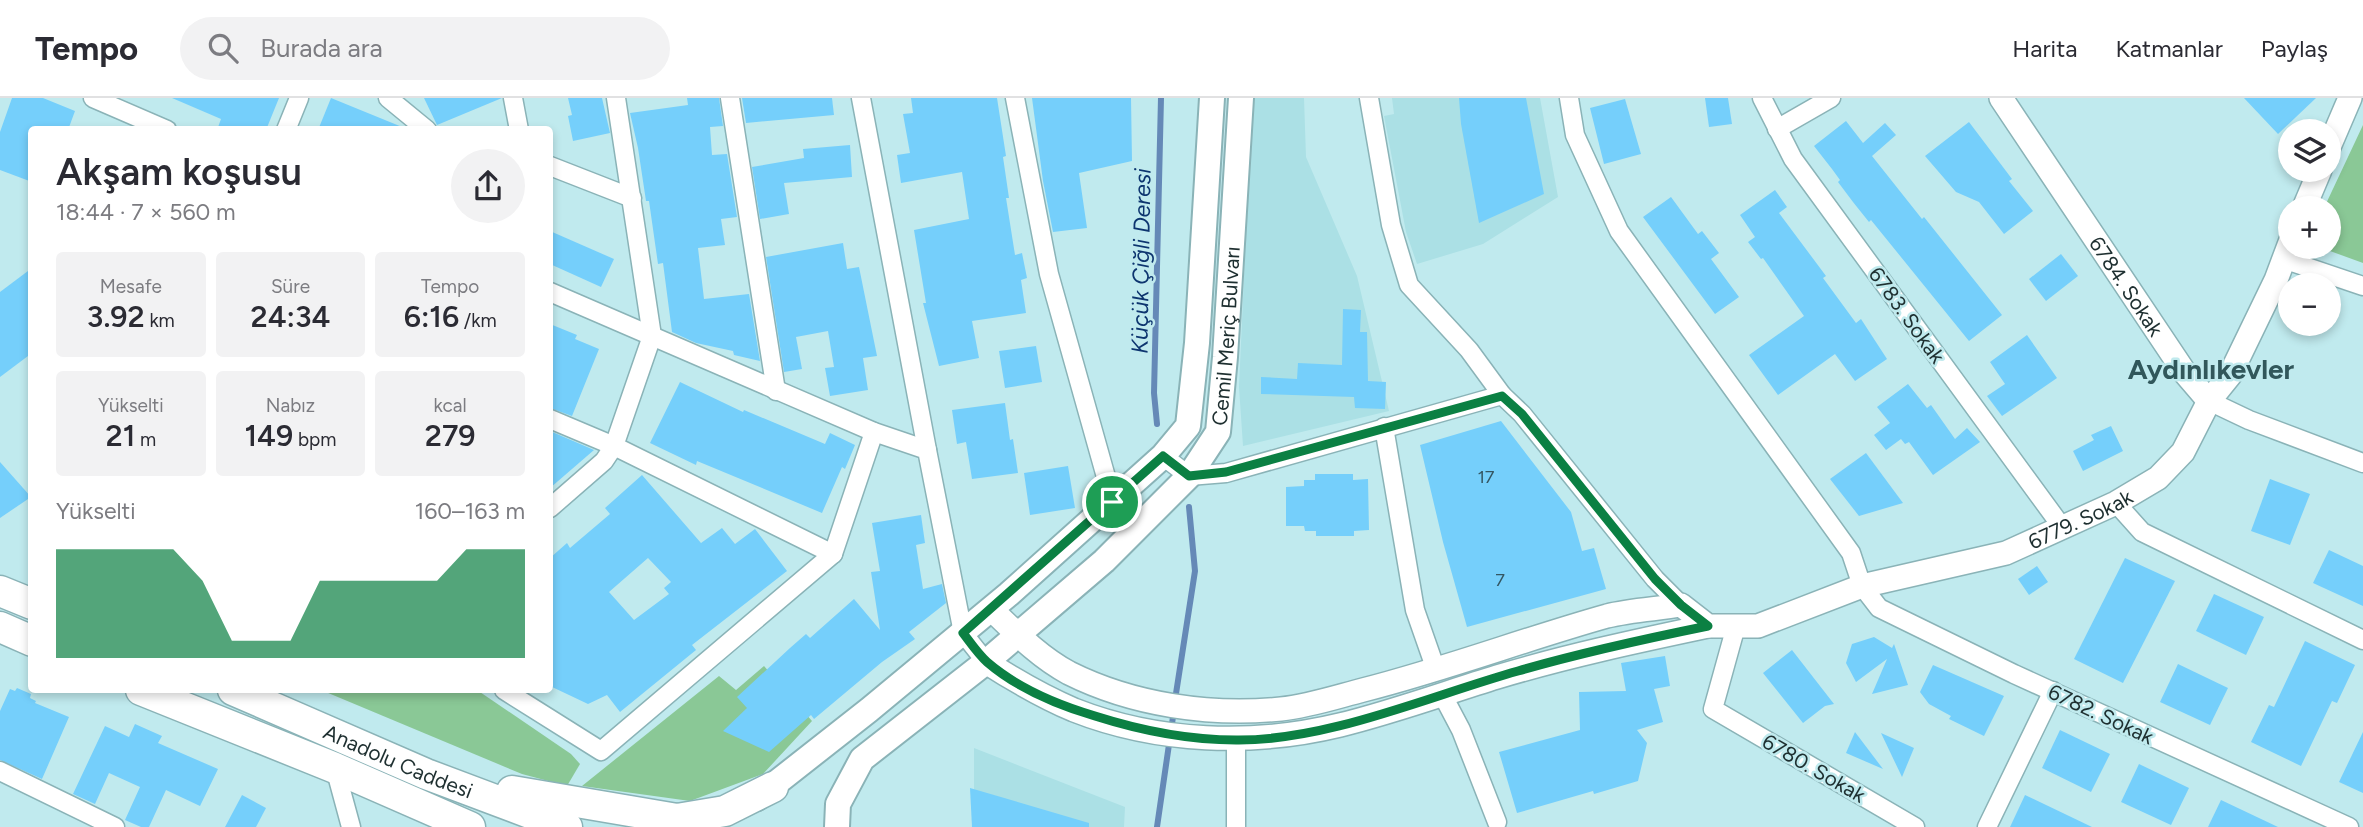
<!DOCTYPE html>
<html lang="tr">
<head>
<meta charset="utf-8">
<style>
  body { margin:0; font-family:Figtree,sans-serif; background:#f2f2f3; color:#2b2b33; height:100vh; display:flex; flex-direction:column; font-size:26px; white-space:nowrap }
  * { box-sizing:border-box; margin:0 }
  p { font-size:23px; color:#7c7c81 }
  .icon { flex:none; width:38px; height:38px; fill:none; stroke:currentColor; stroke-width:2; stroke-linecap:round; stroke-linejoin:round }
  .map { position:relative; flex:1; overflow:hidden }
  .sheet { position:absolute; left:28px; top:28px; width:525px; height:567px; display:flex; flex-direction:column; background:#fff; border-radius:7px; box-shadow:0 4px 10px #0003 }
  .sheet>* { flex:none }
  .tools { position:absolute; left:2278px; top:21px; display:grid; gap:14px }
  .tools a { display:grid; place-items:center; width:63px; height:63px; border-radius:50%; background:#fff; box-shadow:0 4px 10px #0003; font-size:35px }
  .pin { position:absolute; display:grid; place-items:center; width:60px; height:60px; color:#fff; margin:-30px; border:4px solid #fff; border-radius:50%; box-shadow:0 2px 7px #0007 }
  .round { display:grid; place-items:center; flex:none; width:74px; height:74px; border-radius:37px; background:#f2f2f3 }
  .headline { display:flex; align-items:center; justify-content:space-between; height:119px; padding:0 28px }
  h1 { font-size:38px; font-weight:600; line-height:52px }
  .metrics { display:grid; grid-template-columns:repeat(3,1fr); gap:10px; height:119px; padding:7px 28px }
  .metrics div { display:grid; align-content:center; border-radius:7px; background:#f2f2f3; text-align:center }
  .metrics b { font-size:30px; font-weight:600 }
  .metrics small { font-size:19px; font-weight:400 }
  .metrics p { font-size:19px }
  .chart { height:196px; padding:14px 28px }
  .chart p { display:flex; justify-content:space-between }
  .chart svg { width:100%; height:126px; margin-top:7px; fill:#0b8043; opacity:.7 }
  header { display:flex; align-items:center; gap:42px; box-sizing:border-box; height:98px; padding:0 35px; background:#fff; border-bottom:2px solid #e1e1e2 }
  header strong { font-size:33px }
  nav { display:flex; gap:38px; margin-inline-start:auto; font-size:24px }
  .search { width:490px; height:63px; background:#f2f2f3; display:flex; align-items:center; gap:18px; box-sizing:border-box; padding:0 24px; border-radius:38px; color:#7c7c81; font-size:26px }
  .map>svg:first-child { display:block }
  .built { fill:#abe0e5 }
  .green { fill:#8ac896 }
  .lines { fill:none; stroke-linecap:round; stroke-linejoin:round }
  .stream { stroke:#6589b7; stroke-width:6 }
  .building { fill:#75cffb; fill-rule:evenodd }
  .minor-casing { stroke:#8ab3b7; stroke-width:21 }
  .tertiary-casing { stroke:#8ab3b7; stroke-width:26 }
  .secondary-casing { stroke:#8ab3b7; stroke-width:28 }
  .trunk-casing { stroke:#8ab3b7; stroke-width:33 }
  .minor { stroke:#fff; stroke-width:18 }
  .tertiary { stroke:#fff; stroke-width:23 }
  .secondary { stroke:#fff; stroke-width:24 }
  .trunk { stroke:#fff; stroke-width:30 }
  .route-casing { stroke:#fff; stroke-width:14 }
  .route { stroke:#0b8043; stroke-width:9 }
  .labels { text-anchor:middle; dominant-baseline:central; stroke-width:5; stroke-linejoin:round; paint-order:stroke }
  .number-label { font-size:18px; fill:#345763 }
  .street-label { font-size:21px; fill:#1e2f30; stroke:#c0eaee }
  .water-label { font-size:23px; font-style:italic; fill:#0d356f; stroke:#c0eaee }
  .district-label { font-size:28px; font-weight:bold; fill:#31575b; stroke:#c0eaee }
</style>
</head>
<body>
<header>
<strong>Tempo</strong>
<div class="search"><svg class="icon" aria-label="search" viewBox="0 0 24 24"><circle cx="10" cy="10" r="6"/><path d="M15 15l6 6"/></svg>Burada ara</div>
<nav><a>Harita</a><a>Katmanlar</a><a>Paylaş</a></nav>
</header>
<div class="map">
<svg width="2363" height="729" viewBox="0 0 2363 729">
  <rect width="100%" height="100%" fill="#c0eaee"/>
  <g class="built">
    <polygon points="1252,0 1304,0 1306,59 1357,178 1389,313 1243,348 1239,289"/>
    <polygon points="1392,0 1540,0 1558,99 1483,146 1417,166 1406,134 1384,18 1394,16"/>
    <polygon points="974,650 1125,709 1124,729 974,729"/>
  </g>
  <g class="green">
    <polygon points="2363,27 2363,165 2319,149 2329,149 2329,110 2324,110"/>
    <polygon points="764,568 812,623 763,676 690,703 582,688 719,578 736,592"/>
    <polygon points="321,592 477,592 571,656 580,666 567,688 522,676"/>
  </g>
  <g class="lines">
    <g class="stream">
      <polyline points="1157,326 1154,295 1161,0"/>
      <polyline points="1175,602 1195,473 1189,409"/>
      <polyline points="1157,729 1174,612"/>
    </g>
  </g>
  <g class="building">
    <polygon points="12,0 43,0 75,13 68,32 32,32 32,84 0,72 0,34"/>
    <polygon points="172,0 279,0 266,32 217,32 221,21"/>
    <polygon points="331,0 407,31 407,32 318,32"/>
    <polygon points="424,0 502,0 437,27"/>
    <polygon points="568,0 602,0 610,35 573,43 568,18 572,17"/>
    <polygon points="687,0 719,0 723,28 710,29 712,57 727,56 737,119 721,121 725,147 698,150 704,201 749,196 760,263 734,257 733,253 696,245 672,234 663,165 658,166 649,103 646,103 638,50 630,15 688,7"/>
    <polygon points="742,0 832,0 834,17 746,25"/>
    <polygon points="911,0 997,0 1006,58 1003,59 1009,100 1006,100 1015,157 1022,155 1027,180 1021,182 1026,215 972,223 979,260 939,268 923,205 926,205 914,132 969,121 962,74 901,85 897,57 910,55 903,16 913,15"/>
    <polygon points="1032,0 1131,0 1132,63 1079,75 1087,130 1053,134 1043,83"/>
    <polygon points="1459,0 1526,0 1544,96 1479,125 1461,26"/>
    <polygon points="1705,0 1728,0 1732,26 1709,29"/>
    <polygon points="2244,0 2316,0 2278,36"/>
    <polygon points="1625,1 1641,56 1604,66 1590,10"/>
    <polygon points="1846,23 1863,45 1885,25 1896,37 1872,58 1922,121 1924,119 2002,217 1969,243 1871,122 1869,124 1853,104 1838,84 1840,82 1832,71 1814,48"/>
    <polygon points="1969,24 2012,81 2009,83 2033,113 2004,136 1979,104 1956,94 1925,58"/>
    <polygon points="850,47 852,79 784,85 789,116 760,121 752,69 804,60 803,51"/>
    <polygon points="1775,92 1787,109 1779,115 1826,178 1823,180 1856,225 1861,221 1887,261 1855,283 1835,256 1778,297 1749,257 1804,218 1763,160 1761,161 1748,144 1755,139 1740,117"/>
    <polygon points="1671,99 1698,136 1702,133 1719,155 1711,161 1739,199 1715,216 1643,119"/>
    <polygon points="550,133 614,161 601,189 550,166"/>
    <polygon points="843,145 847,171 859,169 877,258 863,260 868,292 830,298 825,270 834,269 828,233 796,239 802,271 784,274 766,159"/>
    <polygon points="2061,156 2078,178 2046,203 2029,181"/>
    <polygon points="32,170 32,255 0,279 0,194"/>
    <polygon points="1343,211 1361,212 1360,234 1367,234 1368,283 1386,284 1385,311 1355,310 1354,299 1261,296 1261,279 1297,281 1298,265 1342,267"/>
    <polygon points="550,226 577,237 575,241 599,251 572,318 550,310"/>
    <polygon points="2027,237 2057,280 2002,318 1987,298 2005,286 1990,264"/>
    <polygon points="1036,248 1042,284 1005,290 999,253"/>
    <polygon points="680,284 743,314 744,312 825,346 830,335 855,347 845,371 842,369 822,415 697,363 696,367 650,345"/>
    <polygon points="1908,286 1927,310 1931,307 1955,341 1967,330 1980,344 1933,377 1909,344 1905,346 1901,341 1886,352 1874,337 1890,325 1877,309"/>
    <polygon points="1005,305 1010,342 1013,341 1018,375 972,381 966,344 957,346 952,312"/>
    <polygon points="1501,323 1571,414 1582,453 1594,450 1606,491 1467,529 1443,444 1420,347"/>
    <polygon points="2111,328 2123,353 2083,373 2073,353 2094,342 2091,337"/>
    <polygon points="550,333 594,352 550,390"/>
    <polygon points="1866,355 1903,405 1859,418 1830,381"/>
    <polygon points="0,364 31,399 0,420"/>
    <polygon points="1068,368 1075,410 1030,417 1024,375"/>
    <polygon points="1315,376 1353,376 1353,382 1368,381 1369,432 1354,433 1354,438 1316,438 1316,433 1305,433 1304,428 1286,428 1286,389 1304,388 1304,382 1315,382"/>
    <path d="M642 377 701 445 722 430 735 446 755 431 787 473 692 547 696 552 620 614 607 597 588 606 550 588V460L567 445 570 450 610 416 605 410ZM648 460 671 484 664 490 669 496 634 522 609 494Z"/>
    <polygon points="2270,381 2310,396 2290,447 2251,433"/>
    <polygon points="921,417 925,445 916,447 923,491 942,486 946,505 909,534 915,541 882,564 814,621 811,617 769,654 723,633 747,610 737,599 790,550 806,536 810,540 854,501 880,532 871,474 880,473 872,425"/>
    <polygon points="2329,452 2363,468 2363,508 2313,485"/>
    <polygon points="2125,460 2175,483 2123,585 2074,561"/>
    <polygon points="2037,468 2048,484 2029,497 2018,481"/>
    <polygon points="2214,496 2264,519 2246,557 2196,533"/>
    <polygon points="1874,539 1892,550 1894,546 1908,587 1872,596 1887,561 1856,584 1846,565 1852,546"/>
    <polygon points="2305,543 2355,567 2337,605 2332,603 2301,668 2251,644 2269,607 2274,609"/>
    <polygon points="1792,552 1834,606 1825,608 1803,625 1763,575"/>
    <polygon points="1665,558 1670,588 1654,591 1663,624 1637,632 1647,645 1638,683 1594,696 1593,693 1517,715 1499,654 1580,632 1579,594 1626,593 1621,565"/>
    <polygon points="2178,566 2228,590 2210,627 2160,604"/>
    <polygon points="1933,567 2004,598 1984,638 1949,621 1951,618 1929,606 1920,594"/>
    <polygon points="17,590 31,596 30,600 36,603 35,605 69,619 42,681 0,662 0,613 10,591 15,593"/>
    <polygon points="135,626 162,638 158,645 218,671 200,708 166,692 149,729 141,729 125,722 140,689 109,675 95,706 73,696 105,628 129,639"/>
    <polygon points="2060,632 2110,656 2091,694 2042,670"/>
    <polygon points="1855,634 1883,671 1846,655"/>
    <polygon points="2363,634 2363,695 2339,684"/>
    <polygon points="1881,635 1914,650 1902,679"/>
    <polygon points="2139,666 2189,690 2171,727 2121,704"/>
    <polygon points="970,690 1089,725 1089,729 972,729"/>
    <polygon points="242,697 266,710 256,729 225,729"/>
    <polygon points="2025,697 2092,729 2010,729"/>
    <polygon points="2221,702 2278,729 2208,729"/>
  </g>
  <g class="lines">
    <defs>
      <g id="minor">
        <polyline points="93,0 167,32"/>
        <polyline points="388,0 427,32"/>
        <polyline points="513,0 519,32"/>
        <polyline points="730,0 776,293"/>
        <polyline points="861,0 927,352"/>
        <polyline points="1015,0 1049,176 1113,404"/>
        <polyline points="1369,0 1391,127 1409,187 1469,252 1502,297"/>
        <polyline points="1569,0 1575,37 1619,133 1851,455 1862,488 1879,510 2014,576 2349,729"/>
        <polyline points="1762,0 1793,61 2062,429"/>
        <polyline points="1777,31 1831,0"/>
        <polyline points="286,32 299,0"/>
        <polyline points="550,68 632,100"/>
        <polyline points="2283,161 2363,188"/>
        <polyline points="550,194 874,334 927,352 963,535 986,564"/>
        <polyline points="2209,303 2249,322 2363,365"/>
        <polyline points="550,321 614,348 833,456"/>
        <polyline points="1384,329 1415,512 1436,572"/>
        <polyline points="1163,358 1189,378 1226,375 1502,297 1522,316 1655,481 1681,507"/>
        <polyline points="2116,405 2142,434 2363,542"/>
        <polyline points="550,410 604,363 614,348 652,238 616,0"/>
        <polyline points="1736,528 1713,611 1915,729"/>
        <polyline points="504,592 601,653 833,456 874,334"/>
        <polyline points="1442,596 1461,632 1497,724"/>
        <polyline points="1236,642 1236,729"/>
        <polyline points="335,670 351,729"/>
        <polyline points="0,673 115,729"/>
        <polyline points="1987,729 2053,593"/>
      </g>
      <g id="tertiary">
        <path id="s1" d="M2001 0 2185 275 2209 303"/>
        <polyline points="2329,49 2350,0"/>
        <polyline points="2304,110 2320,72"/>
        <path id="s2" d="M991 511C1015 534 1039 559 1069 575 1133 607 1210 618 1281 611 1309 608 1336 599 1363 592 1446 571 1525 541 1607 518 1631 512 1657 511 1681 507L1708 528H1758L1862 488 2006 455 2116 405 2158 380 2183 354 2209 303 2230 277 2276 182 2291 142"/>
        <path d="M986 564C1014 582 1043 599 1074 612 1158 645 1253 648 1340 627 1393 614 1445 595 1497 579 1567 558 1637 543 1708 528"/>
      </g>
      <g id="secondary">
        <polyline points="757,700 869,612 1009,496 1163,358 1188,328 1197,245 1212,0"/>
        <path id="s3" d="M837 729 838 706 862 661 986 564 1104 463 1189 378 1218 334 1225 259 1241 0"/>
      </g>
      <g id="trunk">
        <polyline points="0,493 32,506"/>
        <polyline points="0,529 32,543"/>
        <polyline points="141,592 335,670 470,729"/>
        <path id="s4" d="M233 592 426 676 567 729"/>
        <polyline points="512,693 677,721 725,713 773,689"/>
      </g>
    </defs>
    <use href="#minor" class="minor-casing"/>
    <use href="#tertiary" class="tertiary-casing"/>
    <use href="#secondary" class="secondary-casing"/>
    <use href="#trunk" class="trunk-casing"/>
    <use href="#minor" class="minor"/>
    <use href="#tertiary" class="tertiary"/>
    <use href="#secondary" class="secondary"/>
    <use href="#trunk" class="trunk"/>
  </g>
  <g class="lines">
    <defs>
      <path id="route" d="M1502 298 1522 316 1655 481 1681 507 1708 528C1644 541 1580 555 1518 573 1429 598 1328 643 1236 642 1189 642 1139 632 1095 618 1058 607 1016 589 987 564 978 556 970 544 963 535L1163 358 1189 378 1226 374Z"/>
    </defs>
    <use href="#route" class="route-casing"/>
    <use href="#route" class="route"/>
  </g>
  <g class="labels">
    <g class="number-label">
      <text x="1486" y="379">17</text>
      <text x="1500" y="482">7</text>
    </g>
    <g class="street-label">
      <text stroke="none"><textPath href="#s1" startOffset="226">6784. Sokak</textPath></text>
      <text transform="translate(1907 217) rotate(54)">6783. Sokak</text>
      <text stroke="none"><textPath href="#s3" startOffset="656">Cemil Meriç Bulvarı</textPath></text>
      <text stroke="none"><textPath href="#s2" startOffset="1158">6779. Sokak</textPath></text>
      <text transform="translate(2101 616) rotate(25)">6782. Sokak</text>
      <text stroke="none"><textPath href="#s4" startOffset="180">Anadolu Caddesi</textPath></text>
      <text transform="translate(1814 670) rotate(30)">6780. Sokak</text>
    </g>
    <g class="water-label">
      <text transform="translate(1141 163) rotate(-89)">Küçük Çiğli Deresi</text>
    </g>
    <g class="district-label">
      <text x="2211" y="271">Aydınlıkevler</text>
    </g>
  </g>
</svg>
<div class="tools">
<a><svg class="icon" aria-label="layers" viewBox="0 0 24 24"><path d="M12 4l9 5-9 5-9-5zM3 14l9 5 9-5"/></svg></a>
<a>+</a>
<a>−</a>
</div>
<div class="pin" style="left:1112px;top:404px;background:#1e9e55"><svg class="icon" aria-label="arrive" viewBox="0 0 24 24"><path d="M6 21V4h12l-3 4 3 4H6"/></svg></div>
<section class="sheet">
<div class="headline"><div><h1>Akşam koşusu</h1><p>18:44 · 7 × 560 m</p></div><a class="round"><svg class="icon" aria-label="share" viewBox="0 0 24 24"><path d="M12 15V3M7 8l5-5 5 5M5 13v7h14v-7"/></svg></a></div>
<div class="metrics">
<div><p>Mesafe</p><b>3.92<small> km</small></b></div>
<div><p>Süre</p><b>24:34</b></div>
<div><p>Tempo</p><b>6:16<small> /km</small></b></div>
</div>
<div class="metrics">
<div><p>Yükselti</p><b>21<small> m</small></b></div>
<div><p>Nabız</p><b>149<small> bpm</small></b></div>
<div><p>kcal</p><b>279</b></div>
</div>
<div class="chart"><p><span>Yükselti</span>160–163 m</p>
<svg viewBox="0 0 160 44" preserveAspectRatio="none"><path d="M0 44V6L10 6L20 6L30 6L40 6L50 17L60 38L70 38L80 38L90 17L100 17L110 17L120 17L130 17L140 6L150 6L160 6V44z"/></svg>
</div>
</section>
</div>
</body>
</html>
